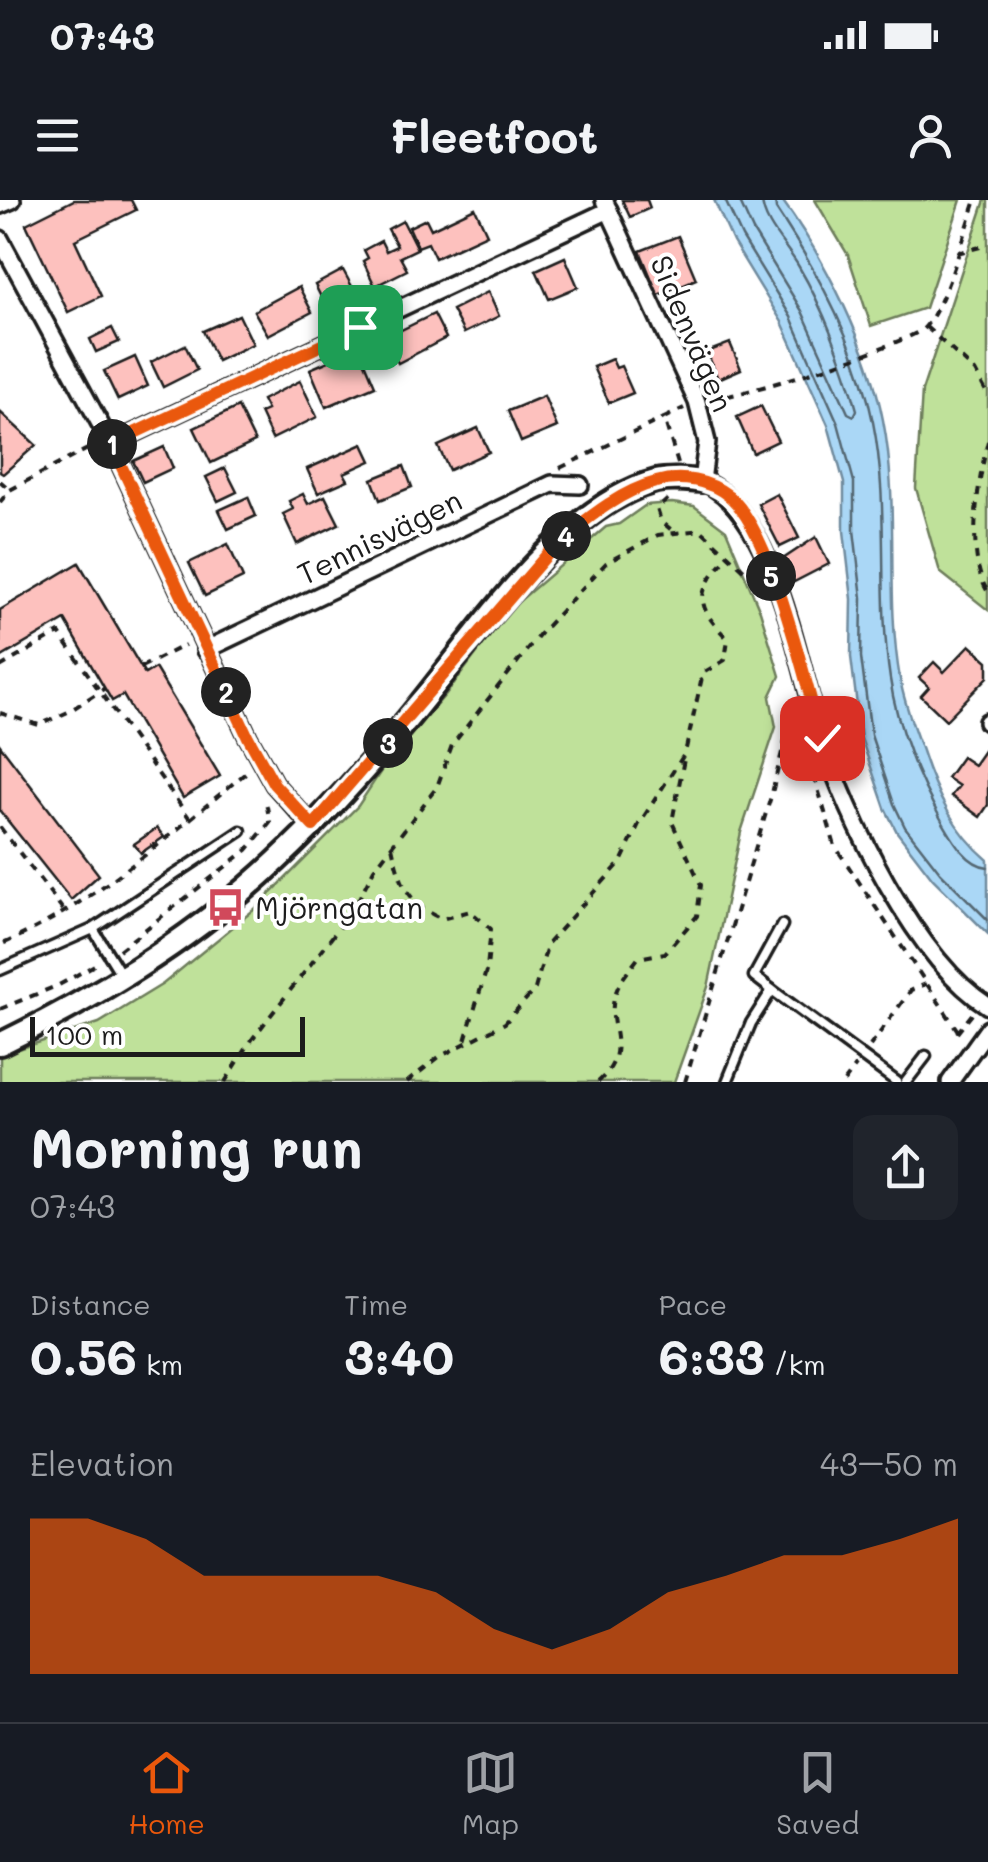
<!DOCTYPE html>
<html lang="en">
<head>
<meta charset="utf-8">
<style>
  body { margin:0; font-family:Mali,sans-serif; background:#20242c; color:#f1f3f6; height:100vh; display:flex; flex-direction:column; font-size:38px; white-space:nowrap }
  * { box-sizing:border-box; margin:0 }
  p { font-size:32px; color:#9ea1a6 }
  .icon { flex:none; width:55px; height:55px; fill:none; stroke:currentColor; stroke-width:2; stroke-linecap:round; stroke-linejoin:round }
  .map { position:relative; height:882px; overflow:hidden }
  .drawer { display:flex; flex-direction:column; background:#171b24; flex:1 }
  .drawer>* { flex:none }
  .scale { position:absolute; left:30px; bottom:25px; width:275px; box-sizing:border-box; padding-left:10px; border:5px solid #1c1c1c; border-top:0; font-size:28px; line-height:35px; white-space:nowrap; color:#1c1c1c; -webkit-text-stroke:8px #fff; paint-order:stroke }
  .pin { position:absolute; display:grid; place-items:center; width:85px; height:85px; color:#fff; margin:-42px; border-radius:20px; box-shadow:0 5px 15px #0006 }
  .km { position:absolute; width:50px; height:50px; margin:-25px; border-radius:50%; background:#222; color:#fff; font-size:28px; line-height:50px; text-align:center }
  .round { display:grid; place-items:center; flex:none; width:105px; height:105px; border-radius:20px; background:#20242c }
  .overview { display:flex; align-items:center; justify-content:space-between; height:170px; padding:0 30px }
  h1 { font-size:55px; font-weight:700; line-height:75px }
  .metrics { display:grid; grid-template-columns:repeat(3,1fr); gap:15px; height:170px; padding:10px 30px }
  .metrics div { display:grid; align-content:center }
  .metrics b { font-size:50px; font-weight:700 }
  .metrics small { font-size:28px; font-weight:400 }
  .metrics p { font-size:28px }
  .chart { height:280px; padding:20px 30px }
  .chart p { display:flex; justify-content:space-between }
  .chart svg { width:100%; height:180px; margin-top:10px; fill:#ea580c; opacity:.7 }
  .status { display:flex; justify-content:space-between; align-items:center; height:70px; padding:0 50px; background:#171b24; direction:ltr }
  .status svg { height:28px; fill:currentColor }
  header { display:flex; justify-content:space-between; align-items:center; height:130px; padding:0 30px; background:#171b24; font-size:45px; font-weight:700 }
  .menu { display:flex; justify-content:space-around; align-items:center; height:140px; border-top:2px solid #363941; background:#171b24; font-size:28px; color:#9ea1a6 }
  .menu a { display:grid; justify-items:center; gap:5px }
  .menu .selected { color:#ea580c }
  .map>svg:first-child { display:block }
  .green { fill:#bfe19a; stroke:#6e7e5b; stroke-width:2.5 }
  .water { fill:#aad7f6; stroke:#718c9f; stroke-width:2.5 }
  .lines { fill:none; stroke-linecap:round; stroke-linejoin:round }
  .shore { stroke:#556773; stroke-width:2.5 }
  .building { fill:#fdc1be; stroke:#1c1c1c; stroke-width:2.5 }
  .service-casing { stroke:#1c1c1c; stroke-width:15 }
  .minor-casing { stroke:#1c1c1c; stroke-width:22 }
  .tertiary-casing { stroke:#1c1c1c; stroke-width:28 }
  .path { stroke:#1c1c1c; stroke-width:4; stroke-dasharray:8 8; stroke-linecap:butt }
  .service { stroke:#fff; stroke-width:8 }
  .minor { stroke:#fff; stroke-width:15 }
  .tertiary { stroke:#fff; stroke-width:20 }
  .route-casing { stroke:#fff; stroke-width:20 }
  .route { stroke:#ea580c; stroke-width:12 }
  .labels { text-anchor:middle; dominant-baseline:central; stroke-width:8; stroke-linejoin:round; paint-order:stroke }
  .street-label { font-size:30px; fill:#1c1c1c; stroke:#fff }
  .poi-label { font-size:30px; fill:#1c1c1c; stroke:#fff; text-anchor:start }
</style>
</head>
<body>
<div class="status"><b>07:43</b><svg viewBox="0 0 49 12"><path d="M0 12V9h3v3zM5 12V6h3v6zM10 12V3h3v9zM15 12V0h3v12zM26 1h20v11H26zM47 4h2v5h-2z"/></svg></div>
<header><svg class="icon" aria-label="menu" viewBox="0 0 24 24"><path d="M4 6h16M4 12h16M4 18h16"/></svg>Fleetfoot<svg class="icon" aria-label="person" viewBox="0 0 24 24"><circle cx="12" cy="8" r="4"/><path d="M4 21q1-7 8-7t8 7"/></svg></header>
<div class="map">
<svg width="988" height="882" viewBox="0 0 988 882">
  <rect width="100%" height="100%" fill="#fff"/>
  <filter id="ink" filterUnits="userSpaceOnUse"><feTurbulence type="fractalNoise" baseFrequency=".01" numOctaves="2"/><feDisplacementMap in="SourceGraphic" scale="20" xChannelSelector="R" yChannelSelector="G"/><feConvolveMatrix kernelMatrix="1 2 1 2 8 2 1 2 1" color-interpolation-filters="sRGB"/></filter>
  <g filter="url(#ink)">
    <g class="green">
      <polygon points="815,0 961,0 925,108 871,126 848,55"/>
      <polygon points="985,0 988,0 988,410 940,372 916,288 922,191"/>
      <polygon points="672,303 694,306 726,330 760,411 780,476 770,497 776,527 741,632 708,787 674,882 0,882 0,855 99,823 163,784 256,708 358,606 385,565 446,494 511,408 606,327 619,324 646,305"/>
    </g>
    <path class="water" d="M714 0H782C826 60 869 147 883 220 900 305 885 394 900 479 904 503 914 528 922 551 936 594 954 631 988 660V734L933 679 897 632 885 608 861 538 851 457 852 399 844 331V283L828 225 782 122 733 42Z"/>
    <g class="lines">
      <g class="shore">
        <polyline points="725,0 742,37 791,117 838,223 854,282 854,330 862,398 861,457 871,535 894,604 905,627 940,672 988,720"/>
        <path d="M739 0 753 31 802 111 848 213 854 216 857 210C845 165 823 107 799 67 787 46 763 24 762 0"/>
        <path d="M775 0 776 9C818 72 858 146 873 222 890 306 877 394 890 479 897 527 918 579 942 621 952 638 966 665 988 667"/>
      </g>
    </g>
    <g class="building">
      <polygon points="74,0 131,0 136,10 75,40 101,96 68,112 26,24"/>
      <polygon points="622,0 647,0 650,8 630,17"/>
      <polygon points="475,8 487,34 435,58 428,43 418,47 409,27 426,19 431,29"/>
      <polygon points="403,21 417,49 400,57 407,70 375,86 363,61 368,58 364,50 381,41 386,51 397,46 388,29"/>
      <polygon points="678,36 696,79 658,95 640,51"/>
      <polygon points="565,57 578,87 549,99 536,70"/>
      <polygon points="343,70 355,92 326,107 315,85"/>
      <polygon points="299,87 312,112 268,135 254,111"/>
      <polygon points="488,92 499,116 464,133 452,110"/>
      <polygon points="434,114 446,138 398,163 385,138"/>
      <polygon points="239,115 253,144 217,161 203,131"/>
      <polygon points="112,128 119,142 96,152 90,139"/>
      <polygon points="730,143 741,169 718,179 707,152"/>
      <polygon points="185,145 197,170 163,187 151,162"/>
      <polygon points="359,148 375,186 326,207 310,169"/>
      <polygon points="135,157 148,186 118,200 104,171"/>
      <polygon points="612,159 616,168 621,166 633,193 609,203 593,167"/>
      <polygon points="300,181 317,217 272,239 260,213 267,210 262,200"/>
      <polygon points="544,196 557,227 521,242 508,211"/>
      <polygon points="761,206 778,241 753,253 737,217"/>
      <polygon points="238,207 255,242 211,263 194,228"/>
      <polygon points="0,212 36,245 3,274 0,272"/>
      <polygon points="478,228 489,252 449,270 438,246"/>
      <polygon points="363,244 371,261 344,273 348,280 318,293 307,269"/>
      <polygon points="164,247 173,268 143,282 133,261"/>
      <polygon points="404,266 412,287 380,300 372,279"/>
      <polygon points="225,268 237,292 218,301 206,277"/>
      <polygon points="303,294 308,304 325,296 339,324 297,344 283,314 293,309 289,301"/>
      <polygon points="777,294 799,338 780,347 758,304"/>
      <polygon points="248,297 256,316 228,329 219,310"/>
      <polygon points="816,337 829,364 794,382 783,359"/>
      <polygon points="228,344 243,378 205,396 189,363"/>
      <polygon points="79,363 145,474 155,468 220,576 183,598 123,495 112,501 65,420 0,458 0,410"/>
      <polygon points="970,445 988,461 988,477 946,520 921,496 929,487 919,478 934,462 944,472"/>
      <polygon points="0,545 99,675 71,700 0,611"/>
      <polygon points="988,545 988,605 980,617 951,596 959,586 947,578 962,557 974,565"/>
      <polygon points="157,628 164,637 141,653 134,644"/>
    </g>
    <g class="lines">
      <defs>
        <g id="service">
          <polyline points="93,729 122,776"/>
          <polyline points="0,770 93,729 241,631"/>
          <polyline points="772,790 897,882"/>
          <polyline points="727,882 751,823 772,790 754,776 782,725"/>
          <polyline points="906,882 926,856"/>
        </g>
        <g id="minor">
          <path d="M604 0 697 202 707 242 702 281C775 311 798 466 821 536 847 616 916 761 988 806"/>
          <polyline points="0,5 12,0"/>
          <polyline points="0,39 111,244 248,537 274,584 313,627"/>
          <polyline points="111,244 609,10"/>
          <polyline points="205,450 552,284 580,285"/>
          <polyline points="987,522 988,522"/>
          <polyline points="950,882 988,829"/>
        </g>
        <path id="tertiary" d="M0 844C94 798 183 745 261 675 312 629 358 579 402 526 466 451 557 307 656 281 671 278 687 280 702 281"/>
      </defs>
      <use href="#service" class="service-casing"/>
      <use href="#minor" class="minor-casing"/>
      <use href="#tertiary" class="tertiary-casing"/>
      <g class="path">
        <polyline points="957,53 988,45"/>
        <polyline points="926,127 975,171 988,195"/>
        <path d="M711 198C731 201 907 143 923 129 944 110 966 29 976 0"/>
        <path d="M988 241C978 281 965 357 988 392"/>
        <polyline points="678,264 664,218 684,208"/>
        <polyline points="560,268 664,218"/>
        <polyline points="0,281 10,290"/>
        <polyline points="668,299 657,309 661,321 675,333"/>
        <polyline points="0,302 10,290 95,245"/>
        <path d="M0 467 59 433 190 619C131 667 71 715 0 745"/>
        <polyline points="141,467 185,445"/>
        <polyline points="0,513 39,525 68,512 105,488"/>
        <polyline points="805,545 835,646 962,837"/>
        <polyline points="190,619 248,571"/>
        <polyline points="0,627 64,711"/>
        <path d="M392 646C400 683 407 703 442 719L470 711 491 729 487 768 464 844"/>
        <polyline points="119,750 247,650 270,622 266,602"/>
        <polyline points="0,809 59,785 98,763"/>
        <polyline points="957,833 973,813"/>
        <polyline points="870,846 911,790 926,784"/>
        <polyline points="225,882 253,838 353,710 374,669 437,587 452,545 542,431 606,363 658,335 701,330 758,383"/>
        <path d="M407 882 439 857 505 823 535 789 548 743 621 662 639 624 685 553 703 473 725 460 728 439C692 403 697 391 729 355"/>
        <path d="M598 882C635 848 603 827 616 792 620 780 631 768 638 758L665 753 697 716 701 685 672 622 684 559"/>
        <polyline points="685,882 772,593 794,503"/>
        <polyline points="844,882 856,866"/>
      </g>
      <use href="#service" class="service"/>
      <use href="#minor" class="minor"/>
      <use href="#tertiary" class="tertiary"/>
    </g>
  </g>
  <g class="lines" filter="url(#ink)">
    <defs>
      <path id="route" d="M360 127 111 244 248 537 274 584 313 626 558 342C587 319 620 291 656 282 681 275 709 280 729 296 773 333 804 481 822 538"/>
    </defs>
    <use href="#route" class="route-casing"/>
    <use href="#route" class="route"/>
  </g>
  <defs>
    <symbol id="bus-bare" viewBox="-9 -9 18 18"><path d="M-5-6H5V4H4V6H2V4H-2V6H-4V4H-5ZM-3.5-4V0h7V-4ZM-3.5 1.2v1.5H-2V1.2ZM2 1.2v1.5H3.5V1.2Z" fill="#d1495b" stroke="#fff" stroke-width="2.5" paint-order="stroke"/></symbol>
  </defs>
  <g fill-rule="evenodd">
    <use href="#bus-bare" x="198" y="680" width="55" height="55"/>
  </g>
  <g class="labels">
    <g class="street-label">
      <text transform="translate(693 133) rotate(67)">Sidenvägen</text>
      <text transform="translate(379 336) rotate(-26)">Tennisvägen</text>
    </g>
    <g class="poi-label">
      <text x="255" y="707">Mjörngatan</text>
    </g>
  </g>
</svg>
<div class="scale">100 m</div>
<div class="pin" style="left:360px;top:127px;background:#1e9e55"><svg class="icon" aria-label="arrive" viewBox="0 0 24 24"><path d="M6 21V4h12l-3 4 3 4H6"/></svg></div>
<div class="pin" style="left:822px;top:538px;background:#d93025"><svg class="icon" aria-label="check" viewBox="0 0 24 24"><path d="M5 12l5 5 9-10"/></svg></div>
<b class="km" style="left:112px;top:244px">1</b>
<b class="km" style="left:226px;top:492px">2</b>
<b class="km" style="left:388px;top:543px">3</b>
<b class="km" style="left:566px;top:336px">4</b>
<b class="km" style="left:771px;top:376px">5</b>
</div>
<section class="drawer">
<div class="overview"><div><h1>Morning run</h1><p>07:43</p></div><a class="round"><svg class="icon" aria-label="share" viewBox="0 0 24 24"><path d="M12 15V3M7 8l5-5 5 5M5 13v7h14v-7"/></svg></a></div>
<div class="metrics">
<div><p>Distance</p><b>0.56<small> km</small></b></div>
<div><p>Time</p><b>3:40</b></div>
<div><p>Pace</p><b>6:33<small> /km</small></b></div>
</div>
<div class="chart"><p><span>Elevation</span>43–50 m</p>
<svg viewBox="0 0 160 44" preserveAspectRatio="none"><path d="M0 44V6L10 6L20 11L30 20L40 20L50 20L60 20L70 24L80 33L90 38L100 33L110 24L120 20L130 15L140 15L150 11L160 6V44z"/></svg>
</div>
</section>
<nav class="menu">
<a class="selected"><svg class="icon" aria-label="home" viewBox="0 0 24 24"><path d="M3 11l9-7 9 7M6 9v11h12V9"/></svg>Home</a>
<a><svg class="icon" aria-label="map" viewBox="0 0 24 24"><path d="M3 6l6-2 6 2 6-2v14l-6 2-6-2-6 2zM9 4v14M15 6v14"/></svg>Map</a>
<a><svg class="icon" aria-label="saved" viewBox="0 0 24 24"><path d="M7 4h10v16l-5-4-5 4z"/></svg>Saved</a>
</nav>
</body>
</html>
